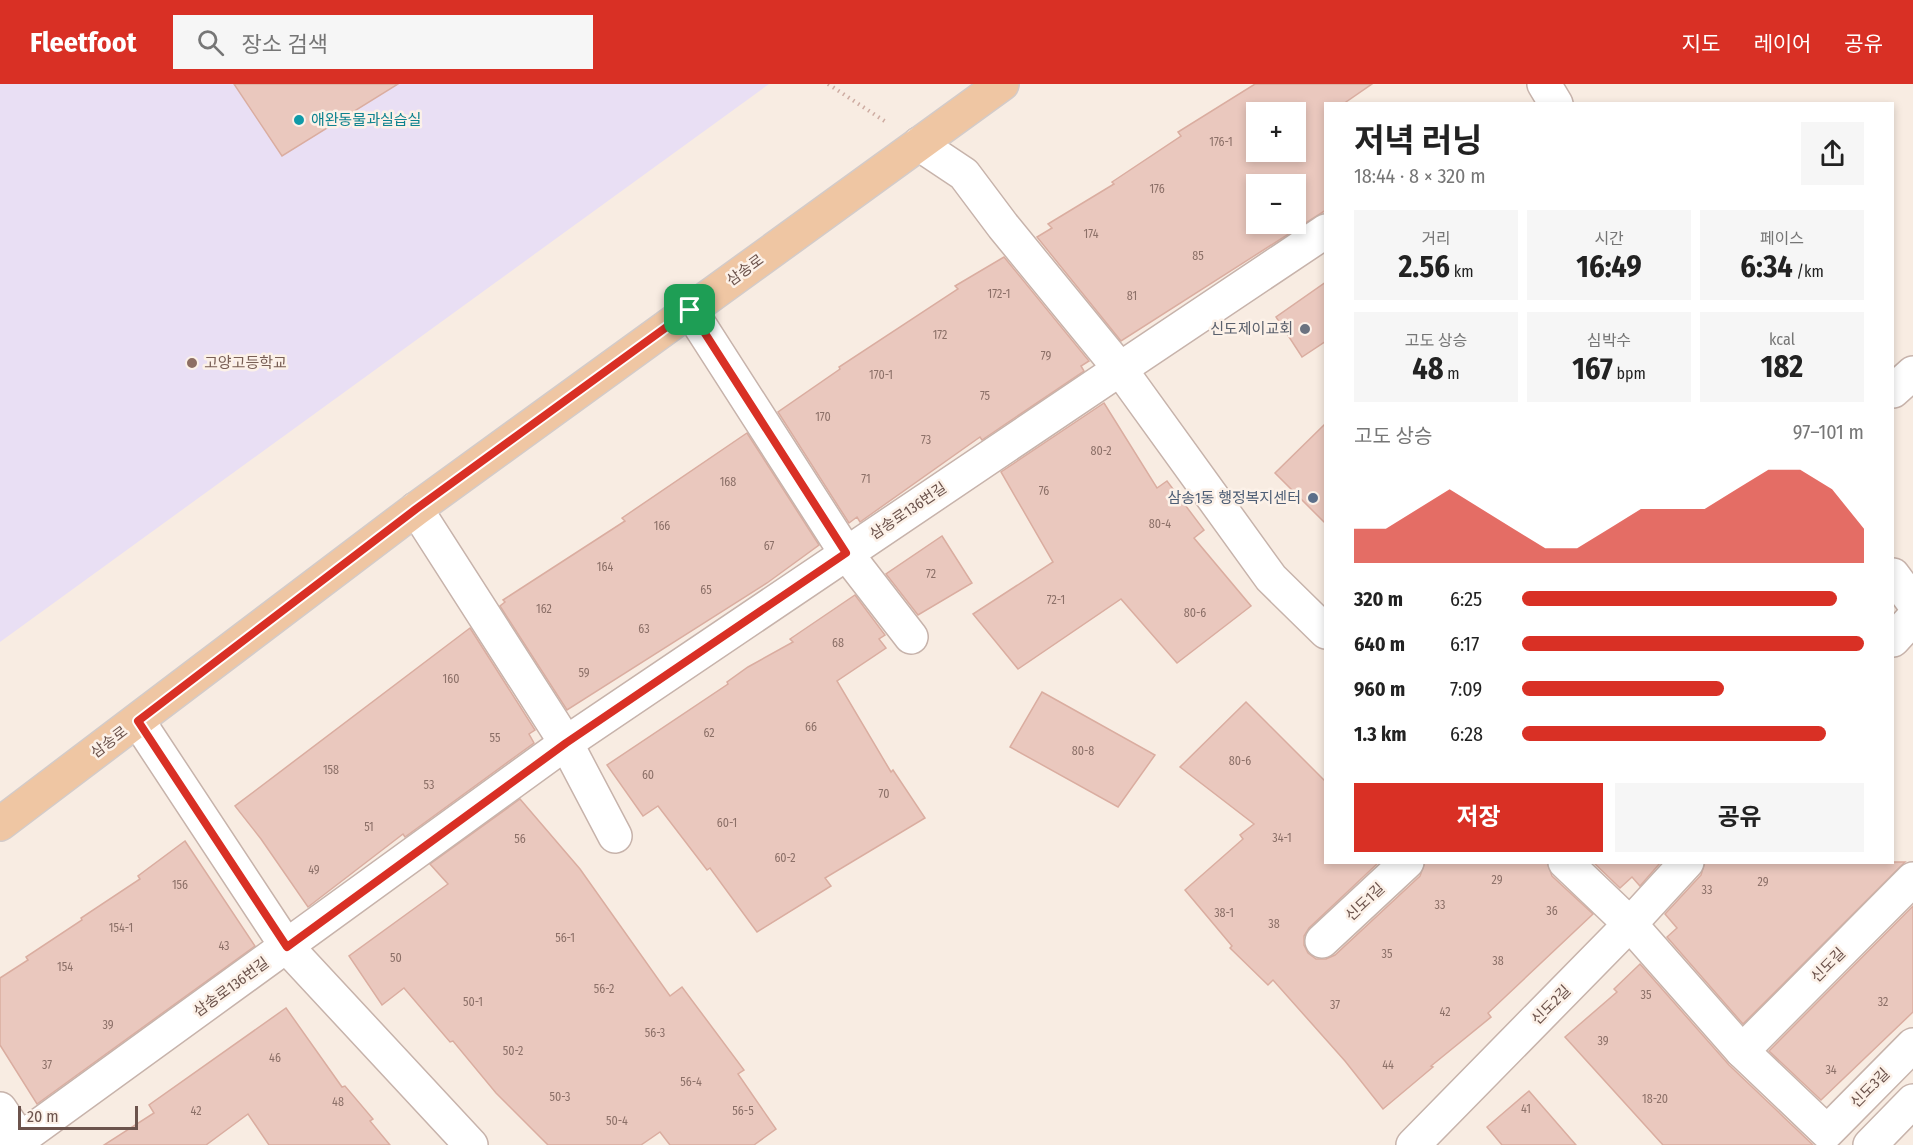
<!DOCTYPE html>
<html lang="ko">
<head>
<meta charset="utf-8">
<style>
  body { margin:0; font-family:"Fira Sans Condensed","Noto Sans KR",sans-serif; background:#f6f6f6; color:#222; height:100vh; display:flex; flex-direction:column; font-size:22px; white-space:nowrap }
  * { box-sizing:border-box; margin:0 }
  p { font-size:20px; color:#767676 }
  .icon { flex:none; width:33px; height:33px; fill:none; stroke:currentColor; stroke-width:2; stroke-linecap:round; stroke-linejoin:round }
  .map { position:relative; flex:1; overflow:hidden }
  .side { position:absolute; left:1324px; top:18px; width:570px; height:762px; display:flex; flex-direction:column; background:#fff; border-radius:0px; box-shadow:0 3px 9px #0003 }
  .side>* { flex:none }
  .buttons { position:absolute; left:1246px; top:18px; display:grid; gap:12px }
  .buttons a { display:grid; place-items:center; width:60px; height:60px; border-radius:0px; background:#fff; box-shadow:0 3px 9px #0003; font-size:30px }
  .scale { position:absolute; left:18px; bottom:15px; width:120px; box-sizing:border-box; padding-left:6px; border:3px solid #6c534c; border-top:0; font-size:16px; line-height:21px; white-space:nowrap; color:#6c534c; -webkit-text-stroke:4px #fcf1e8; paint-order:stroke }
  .pin { position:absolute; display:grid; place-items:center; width:51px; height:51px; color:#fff; margin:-26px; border-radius:12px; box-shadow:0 3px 9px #0006 }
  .round { display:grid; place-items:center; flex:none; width:63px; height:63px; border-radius:0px; background:#f6f6f6 }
  .headline { display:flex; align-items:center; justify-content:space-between; height:102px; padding:0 30px }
  h1 { font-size:33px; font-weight:700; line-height:45px }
  .stats { display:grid; grid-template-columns:repeat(3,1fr); gap:9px; height:102px; padding:6px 30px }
  .stats div { display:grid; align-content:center; border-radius:0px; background:#f6f6f6; text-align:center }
  .stats b { font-size:30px; font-weight:700 }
  .stats small { font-size:16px; font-weight:400 }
  .stats p { font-size:16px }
  .chart { height:168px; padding:12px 30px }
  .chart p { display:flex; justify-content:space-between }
  .chart svg { width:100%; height:108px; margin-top:6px; fill:#d93025; opacity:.7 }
  .primary-button { display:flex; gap:12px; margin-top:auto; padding:12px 30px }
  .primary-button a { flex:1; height:69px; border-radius:0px; background:#d93025; color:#fff; font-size:24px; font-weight:700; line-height:69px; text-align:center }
  .primary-button a+a { background:#f6f6f6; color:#222 }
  ul { padding:0 30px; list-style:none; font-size:20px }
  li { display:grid; grid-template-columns:96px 72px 1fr; align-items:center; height:45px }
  li i { height:15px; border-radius:8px; background:#d93025 }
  header { display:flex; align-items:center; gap:36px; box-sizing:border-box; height:84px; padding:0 30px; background:#d93025; color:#fff }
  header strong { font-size:28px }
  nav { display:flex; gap:33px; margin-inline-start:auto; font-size:21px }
  .search { width:420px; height:54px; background:#f6f6f6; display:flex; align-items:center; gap:15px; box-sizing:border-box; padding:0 21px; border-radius:0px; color:#767676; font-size:22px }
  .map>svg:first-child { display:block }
  .education { fill:#e9dff4 }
  .building { fill:#eac8be; stroke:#daada0; stroke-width:1.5; fill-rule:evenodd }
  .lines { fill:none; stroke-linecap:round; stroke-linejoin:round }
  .street-casing { stroke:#c7b3ab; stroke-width:36 }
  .primary-casing { stroke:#d3cbc9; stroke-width:36 }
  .path { stroke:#ceaca2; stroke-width:4; stroke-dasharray:1.5 4.5; stroke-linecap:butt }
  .street { stroke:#fff; stroke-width:33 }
  .primary { stroke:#efc6a3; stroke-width:33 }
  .route-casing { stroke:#fff; stroke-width:12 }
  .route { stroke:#d93025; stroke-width:8 }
  .culture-dot { fill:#0f9aa8; stroke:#fcf1e8; stroke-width:2 }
  .worship-dot { fill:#6b7280; stroke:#fcf1e8; stroke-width:2 }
  .education-dot { fill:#8d6e63; stroke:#fcf1e8; stroke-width:2 }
  .service-dot { fill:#5c6f8a; stroke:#fcf1e8; stroke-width:2 }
  .labels { text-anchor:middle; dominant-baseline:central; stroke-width:5; stroke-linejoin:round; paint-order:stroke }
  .number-label { font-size:12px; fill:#8c7068 }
  .culture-label { font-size:15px; fill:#0d838f; stroke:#fcf1e8; text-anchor:start }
  .street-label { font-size:15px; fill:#6c534c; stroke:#fcf1e8 }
  .worship-label { font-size:15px; fill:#5b616d; stroke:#fcf1e8; text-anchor:end }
  .education-label { font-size:15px; fill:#785e54; stroke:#fcf1e8; text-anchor:start }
  .service-label { font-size:15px; fill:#4e5e75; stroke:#fcf1e8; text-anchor:end }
</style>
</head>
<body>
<header>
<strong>Fleetfoot</strong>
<div class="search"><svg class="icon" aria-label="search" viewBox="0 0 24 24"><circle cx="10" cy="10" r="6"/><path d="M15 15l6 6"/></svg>장소 검색</div>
<nav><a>지도</a><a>레이어</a><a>공유</a></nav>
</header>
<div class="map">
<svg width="1913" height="1061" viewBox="0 0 1913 1061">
  <rect width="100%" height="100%" fill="#f8ece2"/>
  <polygon class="education" points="0,0 769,0 0,558"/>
  <g class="building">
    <polygon points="234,0 398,0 282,72"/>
    <path d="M1255 0H1372L1343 20H1326V126L1121 257 1037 153 1052 144 1048 140 1114 100 1112 98 1181 52 1178 48ZM1257 28H1296V68H1257ZM1257 100H1296V140H1257Z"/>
    <polygon points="1004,173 1089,277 1081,282 1084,287 982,356 980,353 860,438 857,433 849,439 778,328 840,285 839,283 958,205 955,202"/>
    <polygon points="1326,198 1326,257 1302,273 1276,233"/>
    <polygon points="1104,319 1157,404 1167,397 1204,446 1194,454 1251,522 1177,579 1121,515 1018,585 973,530 1053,478 1001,388"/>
    <polygon points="1326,339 1326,440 1275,389"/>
    <polygon points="747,349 819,461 767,499 567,626 500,522 505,518 503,516 625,437 622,434"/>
    <polygon points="942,452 972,499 918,531 886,490"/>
    <polygon points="855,511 885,551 879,555 886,564 837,597 891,688 893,686 925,734 825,794 831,802 757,848 710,784 707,786 658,722 643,732 607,681 728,600 727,598 748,583 793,558 790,555"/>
    <polygon points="470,544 535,646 529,650 534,659 405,753 403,750 308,823 261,755 235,722"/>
    <polygon points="1042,608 1155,671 1118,723 1010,663"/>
    <polygon points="1246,618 1326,698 1326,778 1379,778 1309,844 1304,852 1304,861 1308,869 1316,875 1326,875 1335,871 1420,792 1425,778 1547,778 1552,792 1593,830 1488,929 1491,933 1431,982 1433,983 1383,1025 1345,977 1273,896 1268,901 1230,864 1232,862 1185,806 1243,755 1240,751 1254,740 1180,683"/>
    <polygon points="520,715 580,785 670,912 682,903 744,986 738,990 776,1045 754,1061 670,1061 660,1048 641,1061 548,1061 496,1009 453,957 450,958 404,904 382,921 349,872 448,800 430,780"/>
    <polygon points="185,757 255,862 37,1020 0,961 0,894 28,876 26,873 82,836 81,834 140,795 138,792"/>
    <polygon points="1593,778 1661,778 1640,802 1632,793 1620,804"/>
    <polygon points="1705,778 1905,778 1743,940 1667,853 1677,844 1665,830 1701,791"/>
    <polygon points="1913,822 1913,928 1821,1016 1769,967"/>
    <polygon points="1640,880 1729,981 1813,1061 1663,1061 1565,953 1617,908 1614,905"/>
    <polygon points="286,924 342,1003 345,1002 373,1035 370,1037 390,1061 269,1061 248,1030 206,1061 104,1061 154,1029 149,1021"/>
    <polygon points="1529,1007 1576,1061 1502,1061 1487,1043"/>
  </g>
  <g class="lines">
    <defs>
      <g id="street">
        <polyline points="1544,0 1556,20"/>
        <polyline points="1326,147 1120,285 1271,494 1326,548"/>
        <polyline points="690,226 846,469 911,553"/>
        <polyline points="1893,307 1913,289"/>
        <polyline points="416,425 566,659 615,752"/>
        <polyline points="1893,491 1913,518"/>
        <polyline points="1893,556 1913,534"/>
        <polyline points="138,637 287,863 471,1061"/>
        <polyline points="1565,778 1630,840 1742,967 1827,1048 1913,961"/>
        <polyline points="1322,857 1407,778"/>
        <polyline points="1742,967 1913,795"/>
        <polyline points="0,1025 20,1055"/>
        <polyline points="12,1061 566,659 1120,285 1003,142 964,90 919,60"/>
        <polyline points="1413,1061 1630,840 1687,778"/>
        <polyline points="1870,1061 1913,1017"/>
      </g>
      <polyline id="primary" points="0,740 416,425 1002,0"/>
    </defs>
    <use href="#street" class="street-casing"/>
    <use href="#primary" class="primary-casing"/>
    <polyline class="path" points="828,0 886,38"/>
    <use href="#street" class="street"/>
    <use href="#primary" class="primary"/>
  </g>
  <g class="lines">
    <defs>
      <polygon id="route" points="690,226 846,469 566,659 287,863 138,637 416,425"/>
    </defs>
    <use href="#route" class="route-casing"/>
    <use href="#route" class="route"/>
  </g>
  <circle class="culture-dot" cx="299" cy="36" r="6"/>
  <circle class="worship-dot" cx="1305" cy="245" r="6"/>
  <circle class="education-dot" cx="192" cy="279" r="6"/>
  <circle class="service-dot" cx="1313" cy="414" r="6"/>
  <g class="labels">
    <g class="number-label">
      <text x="1221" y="58">176-1</text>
      <text x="1157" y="105">176</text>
      <text x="1091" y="150">174</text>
      <text x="1198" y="172">85</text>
      <text x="999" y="210">172-1</text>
      <text x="1132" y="212">81</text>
      <text x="940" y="251">172</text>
      <text x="1046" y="272">79</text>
      <text x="881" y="291">170-1</text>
      <text x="985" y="312">75</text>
      <text x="823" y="333">170</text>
      <text x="926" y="356">73</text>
      <text x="1101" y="367">80-2</text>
      <text x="866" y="395">71</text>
      <text x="728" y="398">168</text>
      <text x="1044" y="407">76</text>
      <text x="1160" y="440">80-4</text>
      <text x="662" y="442">166</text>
      <text x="769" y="462">67</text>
      <text x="605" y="483">164</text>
      <text x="931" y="490">72</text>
      <text x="706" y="506">65</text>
      <text x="1056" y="516">72-1</text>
      <text x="544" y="525">162</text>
      <text x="1195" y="529">80-6</text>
      <text x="644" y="545">63</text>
      <text x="838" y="559">68</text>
      <text x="584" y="589">59</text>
      <text x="451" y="595">160</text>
      <text x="811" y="643">66</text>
      <text x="709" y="649">62</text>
      <text x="495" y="654">55</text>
      <text x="1083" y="667">80-8</text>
      <text x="1240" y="677">80-6</text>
      <text x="331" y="686">158</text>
      <text x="648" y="691">60</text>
      <text x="429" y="701">53</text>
      <text x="884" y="710">70</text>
      <text x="727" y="739">60-1</text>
      <text x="369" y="743">51</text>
      <text x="1282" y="754">34-1</text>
      <text x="520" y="755">56</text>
      <text x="785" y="774">60-2</text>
      <text x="314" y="786">49</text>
      <text x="1497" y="796">29</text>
      <text x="1763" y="798">29</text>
      <text x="180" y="801">156</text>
      <text x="1707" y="806">33</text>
      <text x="1440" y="821">33</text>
      <text x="1552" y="827">36</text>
      <text x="1224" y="829">38-1</text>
      <text x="1274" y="840">38</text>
      <text x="121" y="844">154-1</text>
      <text x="565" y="854">56-1</text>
      <text x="224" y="862">43</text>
      <text x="1387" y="870">35</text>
      <text x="396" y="874">50</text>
      <text x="1498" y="877">38</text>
      <text x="65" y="883">154</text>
      <text x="604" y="905">56-2</text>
      <text x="1646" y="911">35</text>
      <text x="473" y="918">50-1</text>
      <text x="1883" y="918">32</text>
      <text x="1335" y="921">37</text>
      <text x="1445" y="928">42</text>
      <text x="108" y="941">39</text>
      <text x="655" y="949">56-3</text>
      <text x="1603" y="957">39</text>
      <text x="513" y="967">50-2</text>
      <text x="275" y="974">46</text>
      <text x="47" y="981">37</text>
      <text x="1388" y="981">44</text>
      <text x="1831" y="986">34</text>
      <text x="691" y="998">56-4</text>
      <text x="560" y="1013">50-3</text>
      <text x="1655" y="1015">18-20</text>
      <text x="338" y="1018">48</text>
      <text x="1526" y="1025">41</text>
      <text x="196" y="1027">42</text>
      <text x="743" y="1027">56-5</text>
      <text x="617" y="1037">50-4</text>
    </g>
    <g class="culture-label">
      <text x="311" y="36">애완동물과실습실</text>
    </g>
    <g class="street-label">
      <text transform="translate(745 186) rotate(-36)">삼송로</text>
      <text transform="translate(908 427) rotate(-34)">삼송로136번길</text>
      <text transform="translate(109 658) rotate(-37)">삼송로</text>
      <text transform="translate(1365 818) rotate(-43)">신도1길</text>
      <text transform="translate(1828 881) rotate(-45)">신도길</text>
      <text transform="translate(231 903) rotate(-36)">삼송로136번길</text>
      <text transform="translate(1551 921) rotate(-45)">신도2길</text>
      <text transform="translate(1870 1004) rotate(-45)">신도3길</text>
    </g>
    <g class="worship-label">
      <text x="1293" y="245">신도제이교회</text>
    </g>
    <g class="education-label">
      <text x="204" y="279">고양고등학교</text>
    </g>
    <g class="service-label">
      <text x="1301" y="414">삼송1동 행정복지센터</text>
    </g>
  </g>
</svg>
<div class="buttons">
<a>+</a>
<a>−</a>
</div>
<div class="scale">20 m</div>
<div class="pin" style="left:690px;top:226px;background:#1e9e55"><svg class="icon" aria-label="arrive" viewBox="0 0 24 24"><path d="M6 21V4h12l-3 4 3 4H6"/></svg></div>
<section class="side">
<div class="headline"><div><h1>저녁 러닝</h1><p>18:44 · 8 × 320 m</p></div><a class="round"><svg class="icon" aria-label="share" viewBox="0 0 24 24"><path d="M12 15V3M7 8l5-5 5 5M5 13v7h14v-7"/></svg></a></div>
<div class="stats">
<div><p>거리</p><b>2.56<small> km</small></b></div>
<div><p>시간</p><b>16:49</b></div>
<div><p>페이스</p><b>6:34<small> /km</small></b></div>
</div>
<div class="stats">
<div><p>고도 상승</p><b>48<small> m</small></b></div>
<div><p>심박수</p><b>167<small> bpm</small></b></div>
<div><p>kcal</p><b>182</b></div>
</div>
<div class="chart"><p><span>고도 상승</span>97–101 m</p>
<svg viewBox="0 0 160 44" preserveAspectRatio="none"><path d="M0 44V30L10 30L20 22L30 14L40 22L50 30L60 38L70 38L80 30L90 22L100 22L110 22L120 14L130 6L140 6L150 14L160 30V44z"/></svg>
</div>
<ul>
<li><b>320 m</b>6:25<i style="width:92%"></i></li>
<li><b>640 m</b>6:17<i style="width:100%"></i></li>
<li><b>960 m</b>7:09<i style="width:59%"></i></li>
<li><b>1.3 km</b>6:28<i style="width:89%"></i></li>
</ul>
<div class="primary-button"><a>저장</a><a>공유</a></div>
</section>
</div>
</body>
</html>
